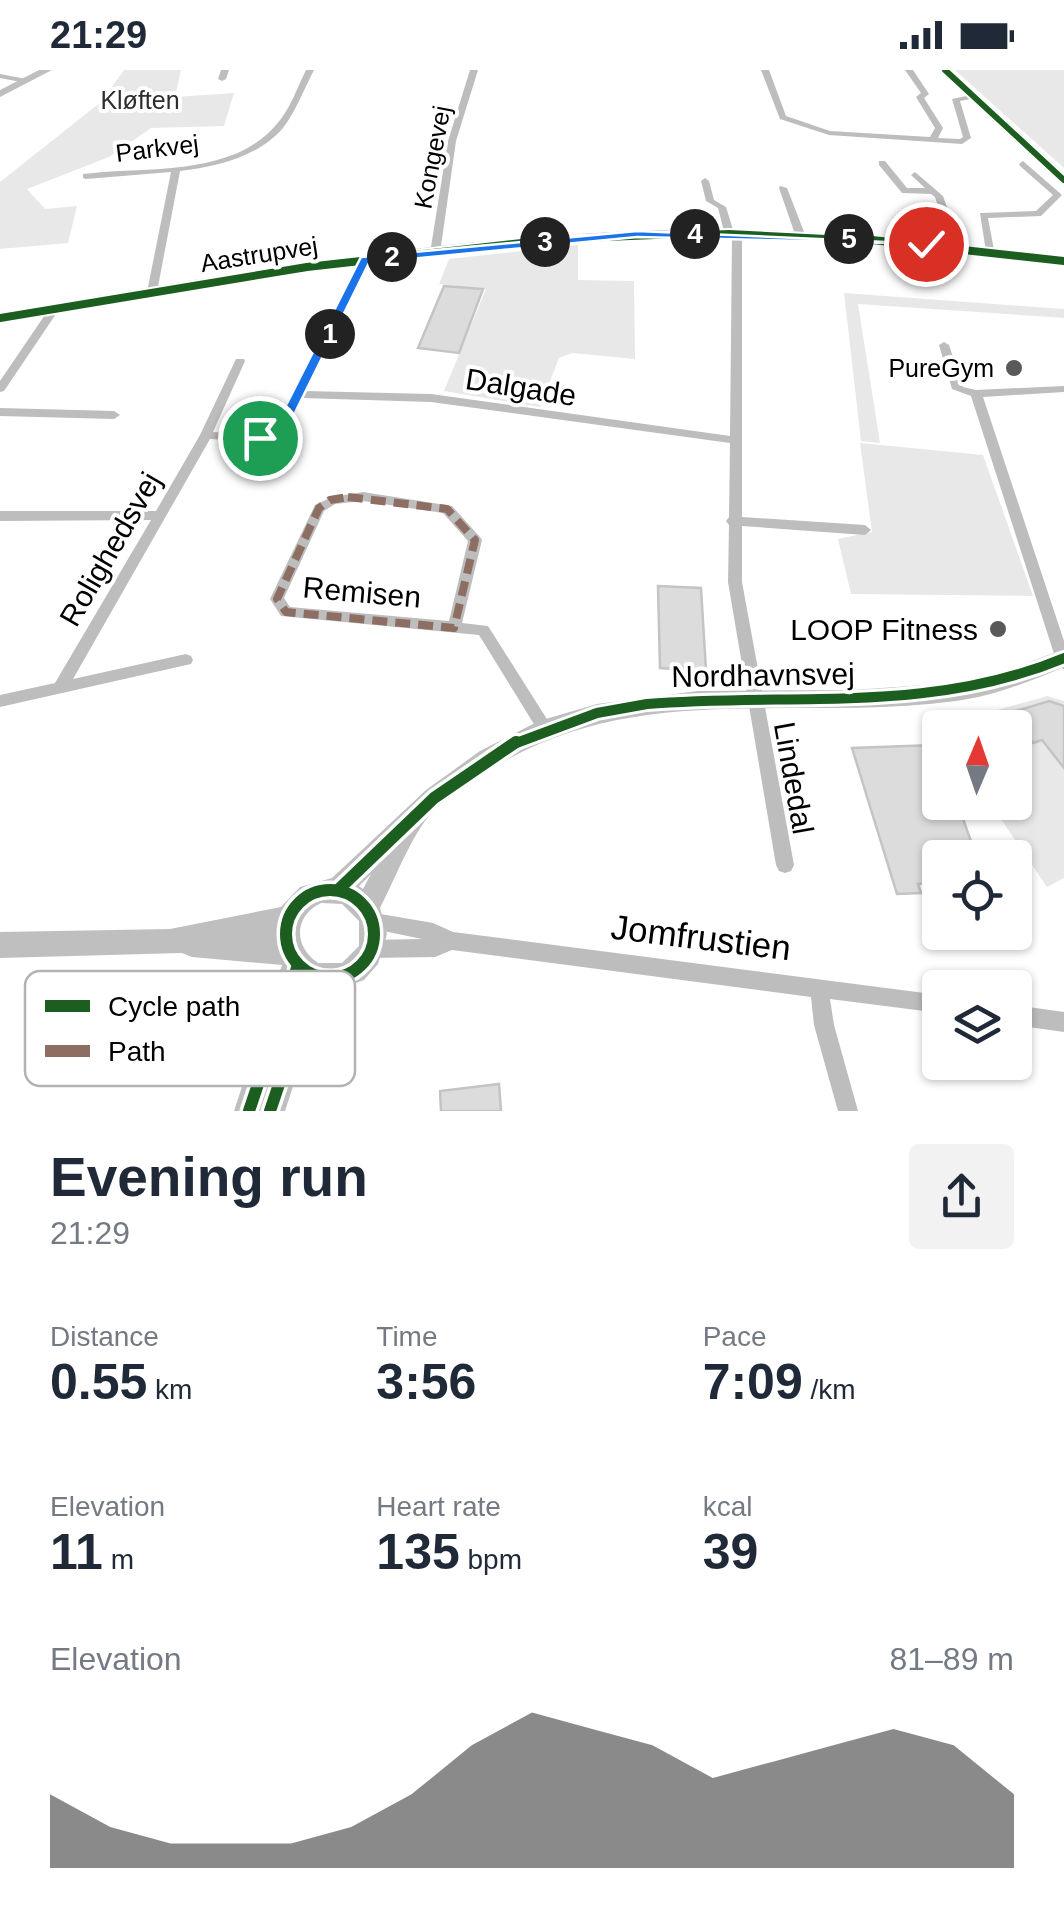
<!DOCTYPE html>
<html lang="en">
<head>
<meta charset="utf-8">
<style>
  body { margin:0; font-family:Arial,sans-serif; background:#f2f2f3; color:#1f2937; height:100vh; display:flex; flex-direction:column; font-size:38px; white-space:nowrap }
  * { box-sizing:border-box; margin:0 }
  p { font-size:32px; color:#747a83 }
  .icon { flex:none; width:55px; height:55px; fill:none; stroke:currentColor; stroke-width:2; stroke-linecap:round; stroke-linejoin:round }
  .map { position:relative; height:1041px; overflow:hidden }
  .sheet { display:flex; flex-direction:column; background:#fff; flex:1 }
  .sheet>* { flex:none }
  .needle { width:65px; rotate:2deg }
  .buttons { position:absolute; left:922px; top:640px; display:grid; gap:20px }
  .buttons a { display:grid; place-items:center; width:110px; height:110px; border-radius:10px; background:#fff; box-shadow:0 2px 8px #0004; font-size:50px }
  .pin { position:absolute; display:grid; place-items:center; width:85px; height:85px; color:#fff; margin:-42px; border:5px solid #fff; border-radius:50%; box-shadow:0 2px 10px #0007 }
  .km { position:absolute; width:50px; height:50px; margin:-25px; border-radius:50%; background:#222; color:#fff; font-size:28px; line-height:50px; text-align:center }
  .round { display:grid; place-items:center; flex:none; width:105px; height:105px; border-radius:10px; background:#f2f2f3 }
  .head { display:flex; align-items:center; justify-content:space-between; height:170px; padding:0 50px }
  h1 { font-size:55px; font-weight:600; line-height:75px }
  .metrics { display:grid; grid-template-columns:repeat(3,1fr); gap:15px; height:170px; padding:10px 50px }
  .metrics div { display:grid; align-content:center }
  .metrics b { font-size:50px; font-weight:600 }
  .metrics small { font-size:28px; font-weight:400 }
  .metrics p { font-size:28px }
  .chart { height:280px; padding:20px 50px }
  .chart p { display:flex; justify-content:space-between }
  .chart svg { width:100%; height:180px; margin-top:10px; fill:#595959; opacity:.7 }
  .status { display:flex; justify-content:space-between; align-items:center; height:70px; padding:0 50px; background:#fff; direction:ltr }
  .status svg { height:28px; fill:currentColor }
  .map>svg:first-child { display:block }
  .green { fill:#e8e8e8 }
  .building { fill:#dcdcdc; stroke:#c4c4c4; stroke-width:2.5 }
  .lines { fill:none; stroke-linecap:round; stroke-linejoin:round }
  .street { fill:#bdbdbd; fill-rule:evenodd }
  .secondary { fill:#bfbfbf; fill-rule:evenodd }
  .quiet { stroke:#8d6e63; stroke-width:8; stroke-dasharray:15 8; stroke-linecap:butt }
  .cycleway-far3-casing { stroke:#fff; stroke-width:10 }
  .cycleway-far2-casing { stroke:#fff; stroke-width:12 }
  .cycleway-far1-casing { stroke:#fff; stroke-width:16 }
  .cycleway-casing { stroke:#fff; stroke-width:19 }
  .cycleway-far3 { stroke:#1b5e20; stroke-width:6 }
  .cycleway-far2 { stroke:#1b5e20; stroke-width:8 }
  .cycleway-far1 { stroke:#1b5e20; stroke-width:10 }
  .cycleway { stroke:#1b5e20; stroke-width:12 }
  .route { fill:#1a73e8; stroke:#fff; stroke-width:2.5 }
  .poi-dot { fill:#595959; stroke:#fff; stroke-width:4 }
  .labels { text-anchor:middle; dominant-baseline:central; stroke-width:8; stroke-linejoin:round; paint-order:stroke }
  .far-park-label { font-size:25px; fill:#2d2d2d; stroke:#fff }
  .far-street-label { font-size:25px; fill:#000; stroke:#fff }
  .far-poi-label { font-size:25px; fill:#000; stroke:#fff; text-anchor:end }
  .street-label { font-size:30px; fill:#000; stroke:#fff }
  .poi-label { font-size:30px; fill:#000; stroke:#fff; text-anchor:end }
  .near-street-label { font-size:35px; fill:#000; stroke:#fff }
  .key { fill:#fff; stroke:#b2b2b2; stroke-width:2.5 }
  .key-label { font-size:28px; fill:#000 }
</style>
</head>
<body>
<div class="status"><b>21:29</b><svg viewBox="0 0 49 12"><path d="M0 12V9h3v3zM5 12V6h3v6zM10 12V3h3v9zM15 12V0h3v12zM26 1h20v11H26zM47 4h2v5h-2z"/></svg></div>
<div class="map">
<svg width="1064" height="1041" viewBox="0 0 1064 1041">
  <rect width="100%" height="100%" fill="#fff"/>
  <g class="green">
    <polygon points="124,0 181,0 175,27 234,23 224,56 151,58 109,87 27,119 45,139 77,136 68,173 0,179 0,112 101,32"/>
    <polygon points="955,0 1064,0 1064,98"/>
    <polygon points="578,175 578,210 634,211 635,289 572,283 559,288 540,337 444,321 486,219 439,214 449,189"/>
    <polygon points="844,223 1064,239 1064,248 858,234 880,373 861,371"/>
    <polygon points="860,373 983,385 1033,526 851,524 838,469 872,462"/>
    <polygon points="1047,626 1064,631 1064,808 1047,817 990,733 1015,732 1015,658 940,658 940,668 926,647 980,645"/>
  </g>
  <g class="building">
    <polygon points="444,216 483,219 459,283 418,278"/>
    <polygon points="658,516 701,518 706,601 660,598"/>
    <polygon points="1049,631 1064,636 1064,698 1042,670 1033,673 1010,643"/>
    <polygon points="935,675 940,688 940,732 957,732 977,788 940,788 940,813 918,814 921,823 897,824 852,678"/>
    <polygon points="499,1014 501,1041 441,1041 440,1021"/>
  </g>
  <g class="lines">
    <g class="street">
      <polygon points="221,0 229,0 226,9 222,11 218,9"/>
      <path d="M306 0H314C304 19 296 41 283 58 258 87 216 97 180 101L157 222 148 224 147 222 171 102 86 109 83 108V104C145 96 230 108 276 55 290 40 297 18 306 0Z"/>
      <polygon points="470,0 478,0 456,71 440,183 435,186 430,183 448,71"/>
      <polygon points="761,0 769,0 786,46 830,61 930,67 935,58 916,27 921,23 905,0 913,0 929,24 924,28 943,58 938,68 960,69 963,67 952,29 976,24 976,28 960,31 971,68 962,74 829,65 780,49"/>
      <polygon points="0,4 26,9 30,11 26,13 0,8"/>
      <polygon points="879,91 885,91 907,118 925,118 911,105 915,102 943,126 961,176 959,178 951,176 935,127 931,124 902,123 879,95"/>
      <polygon points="1023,91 1062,125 1041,146 988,148 994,180 986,182 980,143 1036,141 1053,125 1020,96 1019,94"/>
      <polygon points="705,108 709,111 714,130 726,137 734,163 742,165 742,447 865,455 871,460 865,465 742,456 742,512 794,795 791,801 785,803 779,801 776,795 728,512 729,455 726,451 729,447 730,373 431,332 302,328 284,363 264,372 210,369 73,609 186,584 191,586 193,590 191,594 0,637 0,625 55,613 151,450 0,451 0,441 156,441 200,365 236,289 244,289 245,291 213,362 259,365 275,358 362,188 370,190 305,321 431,324 730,366 732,167 725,165 718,138 706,131 701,111"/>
      <polygon points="780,116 787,118 806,167 804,169 796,167 779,118"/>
      <polygon points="55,235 60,238 4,321 0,322 0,311 51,236"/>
      <polygon points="944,272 949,275 963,317 976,320 1064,316 1064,322 983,327 1064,571 1064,599 1059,597 1057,593 971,326 952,319 939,275"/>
      <polygon points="0,338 114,341 120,345 114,349 0,346"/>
      <path d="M363 422 452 436 480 467 482 470 462 553 488 556 550 654 553 659 550 664 545 666 540 664 479 565 281 546 270 529 315 435 332 427ZM363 431 443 443 468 471 449 551 290 537 284 528 324 441 335 434Z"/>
      <polygon points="375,843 433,853 453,862 940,925 940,943 830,929 834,955 858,1041 838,1041 814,955 811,927 452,880 435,887 370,888 364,885 361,879 364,873 370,870 422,869 369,858 366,852 369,846"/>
      <polygon points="1015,935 1064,942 1064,962 1015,955"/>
    </g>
    <g class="secondary">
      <polygon points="39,0 52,0 0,27 0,20"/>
      <polygon points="940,0 951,0 1064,103 1064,114"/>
      <path d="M729 159C841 162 953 172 1064 187V195C934 178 802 164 670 167 445 173 222 213 0 253V243C241 201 483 159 729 159Z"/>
      <path d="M1064 579V597C1029 612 993 626 956 631 792 653 623 606 478 708 461 720 437 734 425 751 407 776 394 811 380 838L387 864 378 894 364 910 335 921 313 956 285 1041H234L282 895 192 887 182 883 0 888V862L170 859 281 837 300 817 332 808 426 720 480 681 539 651 597 634 698 621 852 620 955 613 1009 600ZM371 804 363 819 359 816ZM321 833 342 834 359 851V876L342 893H318C293 876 294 846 321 833Z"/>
    </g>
    <polygon class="quiet" points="348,427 447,439 475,470 454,558 286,542 277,529 319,438 330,430"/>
    <defs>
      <g id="cycleway-far3">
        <polyline points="945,0 1064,110"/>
        <polyline points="532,171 729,163 886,171"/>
      </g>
      <g id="cycleway-far2">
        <polyline points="854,168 1064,191"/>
        <polyline points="0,248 307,197 566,168"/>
      </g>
      <path id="cycleway-far1" d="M511 675 597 643 647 634C790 622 928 645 1064 588"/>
      <g id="cycleway">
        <polyline points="338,820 434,728 516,672"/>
        <circle cx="330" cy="864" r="44"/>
        <polyline points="249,1041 297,898"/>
        <polyline points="270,1041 301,949 328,908"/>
      </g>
    </defs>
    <use href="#cycleway-far3" class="cycleway-far3-casing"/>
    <use href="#cycleway-far2" class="cycleway-far2-casing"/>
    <use href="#cycleway-far1" class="cycleway-far1-casing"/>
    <use href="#cycleway" class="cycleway-casing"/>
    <use href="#cycleway-far3" class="cycleway-far3"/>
    <use href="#cycleway-far2" class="cycleway-far2"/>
    <use href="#cycleway-far1" class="cycleway-far1"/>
    <use href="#cycleway" class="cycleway"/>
  </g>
  <polygon class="route" points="637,161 931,174 637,167 369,193 285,363 260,373 253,368 275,357 361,187"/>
  <g class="poi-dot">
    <circle cx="1014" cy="298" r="10"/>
    <circle cx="998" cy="559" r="10"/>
  </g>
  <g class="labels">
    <g class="far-park-label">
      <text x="140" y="30">Kløften</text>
    </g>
    <g class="far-street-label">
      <text transform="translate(157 78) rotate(-7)">Parkvej</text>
      <text transform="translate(432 87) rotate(-79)">Kongevej</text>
      <text transform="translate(259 184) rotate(-9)">Aastrupvej</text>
    </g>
    <g class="far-poi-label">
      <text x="994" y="298">PureGym</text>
    </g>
    <g class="street-label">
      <text transform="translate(521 317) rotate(9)">Dalgade</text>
      <text transform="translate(110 479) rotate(-60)">Rolighedsvej</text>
      <text transform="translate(362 522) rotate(5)">Remisen</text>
      <text transform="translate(763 605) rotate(-1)">Nordhavnsvej</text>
      <text transform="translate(794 708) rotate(80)">Lindedal</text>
    </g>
    <g class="poi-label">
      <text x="978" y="559">LOOP Fitness</text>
    </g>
    <g class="near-street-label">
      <text transform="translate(701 867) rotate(7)">Jomfrustien</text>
    </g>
  </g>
  <rect x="25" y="901" width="330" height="115" rx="15" class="key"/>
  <rect x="45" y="930" width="45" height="12" fill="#1b5e20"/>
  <rect x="45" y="975" width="45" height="12" fill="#8d6e63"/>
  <g class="key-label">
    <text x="108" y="946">Cycle path</text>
    <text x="108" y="991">Path</text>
  </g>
</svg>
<div class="buttons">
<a><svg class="needle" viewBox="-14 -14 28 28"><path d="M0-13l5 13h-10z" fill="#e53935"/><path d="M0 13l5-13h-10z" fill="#747a83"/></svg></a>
<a><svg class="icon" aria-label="locate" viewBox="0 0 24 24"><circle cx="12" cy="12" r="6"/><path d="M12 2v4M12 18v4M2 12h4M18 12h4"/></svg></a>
<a><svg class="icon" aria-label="layers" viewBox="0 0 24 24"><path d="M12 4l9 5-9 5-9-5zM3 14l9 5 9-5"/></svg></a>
</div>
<div class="pin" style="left:260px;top:368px;background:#1e9e55"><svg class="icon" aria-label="arrive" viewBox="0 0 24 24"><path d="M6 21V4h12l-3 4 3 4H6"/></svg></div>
<div class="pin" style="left:926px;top:174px;background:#d93025"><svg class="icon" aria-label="check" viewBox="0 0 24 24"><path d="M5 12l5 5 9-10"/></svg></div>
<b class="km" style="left:330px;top:264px">1</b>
<b class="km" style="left:392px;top:187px">2</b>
<b class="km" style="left:545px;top:172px">3</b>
<b class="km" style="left:695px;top:164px">4</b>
<b class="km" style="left:849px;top:169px">5</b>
</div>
<section class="sheet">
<div class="head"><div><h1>Evening run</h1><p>21:29</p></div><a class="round"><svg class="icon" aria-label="share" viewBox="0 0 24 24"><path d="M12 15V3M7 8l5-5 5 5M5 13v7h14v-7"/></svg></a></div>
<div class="metrics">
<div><p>Distance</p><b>0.55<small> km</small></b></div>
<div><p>Time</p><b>3:56</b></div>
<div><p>Pace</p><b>7:09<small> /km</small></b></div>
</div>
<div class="metrics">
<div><p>Elevation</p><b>11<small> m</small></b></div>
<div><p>Heart rate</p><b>135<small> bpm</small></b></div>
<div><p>kcal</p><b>39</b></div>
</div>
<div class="chart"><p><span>Elevation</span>81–89 m</p>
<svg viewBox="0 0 160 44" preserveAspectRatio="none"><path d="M0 44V26L10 34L20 38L30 38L40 38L50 34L60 26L70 14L80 6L90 10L100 14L110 22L120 18L130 14L140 10L150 14L160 26V44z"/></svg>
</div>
</section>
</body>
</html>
